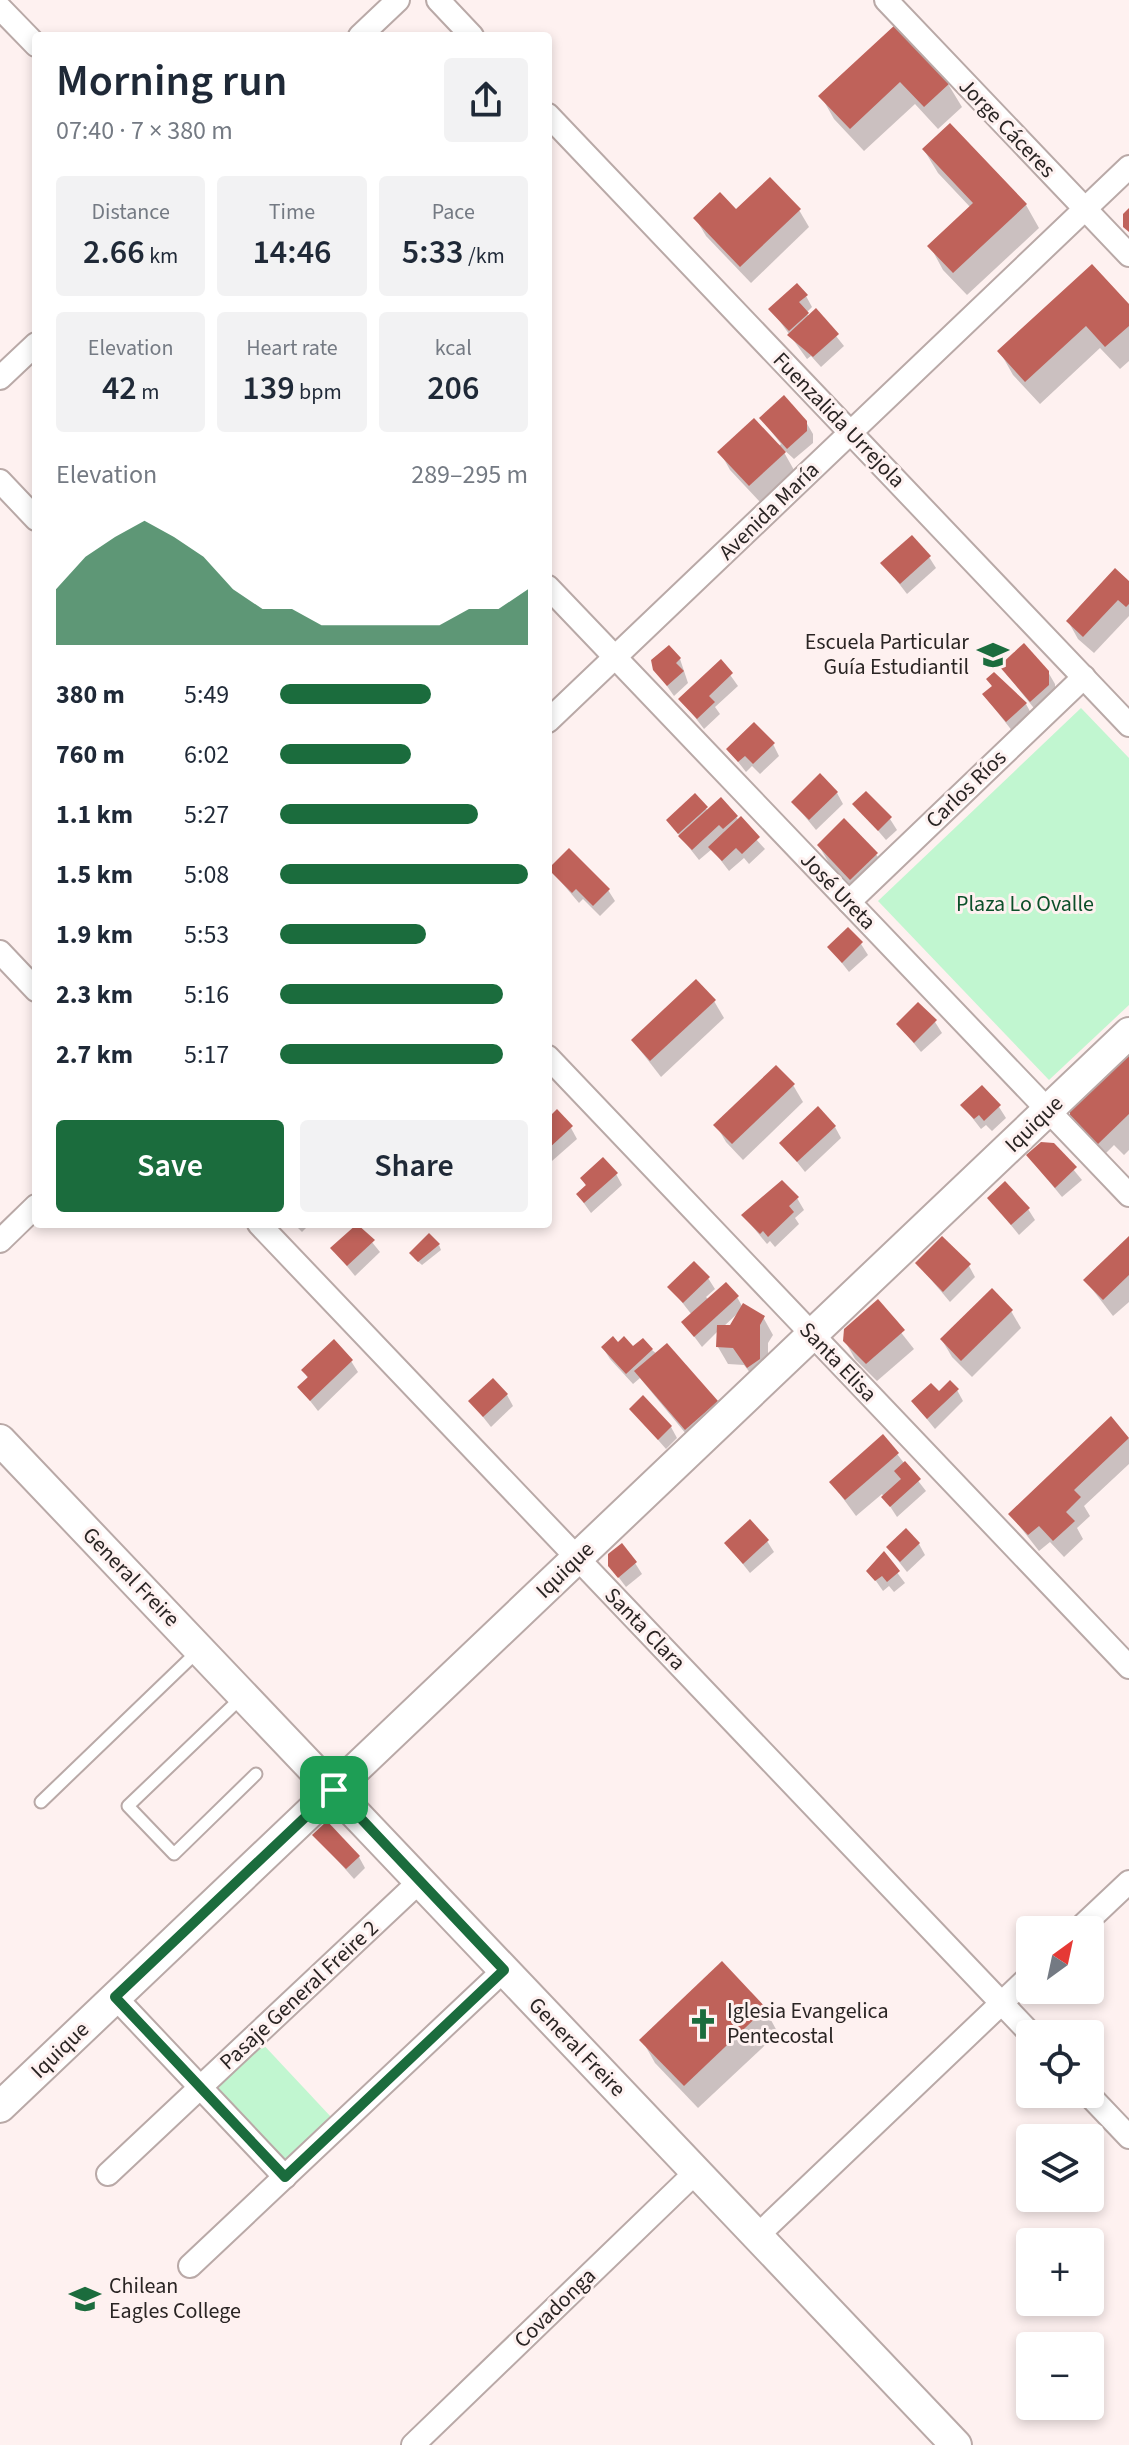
<!DOCTYPE html>
<html lang="en">
<head>
<meta charset="utf-8">
<style>
  body { margin:0; font-family:"Source Sans 3",sans-serif; background:#f2f2f3; color:#1f2937; height:100vh; display:flex; flex-direction:column; font-size:30px; white-space:nowrap }
  * { box-sizing:border-box; margin:0 }
  p { font-size:26px; color:#747a83 }
  .icon { flex:none; width:44px; height:44px; fill:none; stroke:currentColor; stroke-width:2; stroke-linecap:round; stroke-linejoin:round }
  .map { position:relative; flex:1; overflow:hidden }
  .drawer { position:absolute; left:32px; top:32px; width:520px; height:1196px; display:flex; flex-direction:column; background:#fff; border-radius:8px; box-shadow:0 4px 12px #0003 }
  .drawer>* { flex:none }
  .needle { width:52px; rotate:33deg }
  .tools { position:absolute; left:1016px; top:1916px; display:grid; gap:16px }
  .tools a { display:grid; place-items:center; width:88px; height:88px; border-radius:8px; background:#fff; box-shadow:0 4px 12px #0003; font-size:40px }
  .pin { position:absolute; display:grid; place-items:center; width:68px; height:68px; color:#fff; margin:-34px; border-radius:16px; box-shadow:0 4px 12px #0006 }
  .round { display:grid; place-items:center; flex:none; width:84px; height:84px; border-radius:8px; background:#f2f2f3 }
  .headline { display:flex; align-items:center; justify-content:space-between; height:136px; padding:0 24px }
  h1 { font-size:44px; font-weight:600; line-height:60px }
  .stats { display:grid; grid-template-columns:repeat(3,1fr); gap:12px; height:136px; padding:8px 24px }
  .stats div { display:grid; align-content:center; border-radius:8px; background:#f2f2f3; text-align:center }
  .stats b { font-size:34px; font-weight:600 }
  .stats small { font-size:22px; font-weight:400 }
  .stats p { font-size:22px }
  .chart { height:224px; padding:16px 24px }
  .chart p { display:flex; justify-content:space-between }
  .chart svg { width:100%; height:144px; margin-top:8px; fill:#1b6c3d; opacity:.7 }
  .primary-button { display:flex; gap:16px; margin-top:auto; padding:16px 24px }
  .primary-button a { flex:1; height:92px; border-radius:8px; background:#1b6c3d; color:#fff; font-size:32px; font-weight:600; line-height:92px; text-align:center }
  .primary-button a+a { background:#f2f2f3; color:#1f2937 }
  ul { padding:0 24px; list-style:none; font-size:26px }
  li { display:grid; grid-template-columns:128px 96px 1fr; align-items:center; height:60px }
  li i { height:20px; border-radius:10px; background:#1b6c3d }
  .map>svg:first-child { display:block }
  .green { fill:#c1f6d0 }
  .shadow { fill:#0003; fill-rule:evenodd }
  .building { fill:#bf625a }
  .lines { fill:none; stroke-linecap:round; stroke-linejoin:round }
  .lane-casing { stroke:#b9a9a7; stroke-width:15 }
  .street-casing { stroke:#b9a9a7; stroke-width:26 }
  .secondary-casing { stroke:#b9a9a7; stroke-width:34 }
  .lane { stroke:#fff; stroke-width:11 }
  .street { stroke:#fff; stroke-width:22 }
  .secondary { stroke:#fff; stroke-width:30 }
  .route-casing { stroke:#fff; stroke-width:16 }
  .route { stroke:#1b6c3d; stroke-width:10 }
  .labels { text-anchor:middle; dominant-baseline:central; stroke-width:6; stroke-linejoin:round; paint-order:stroke }
  .street-label { font-size:22px; fill:#2a2524; stroke:#fef1f0 }
  .poi-label { font-size:22px; fill:#2a2524; stroke:#fef1f0; text-anchor:start }
  .park-label { font-size:22px; fill:#0c502a; stroke:#fef1f0 }
</style>
</head>
<body>
<div class="map">
<svg width="1129" height="2445" viewBox="0 0 1129 2445">
  <rect width="100%" height="100%" fill="#fef1f0"/>
  <g class="green">
    <polygon points="1081,708 1129,758 1129,1005 1049,1080 878,901"/>
    <polygon points="259,2040 332,2118 283,2165 209,2088"/>
  </g>
  <g class="shadow">
    <polygon points="896,27 948,84 962,107 938,129 915,104 864,151 834,119 821,96"/>
    <polygon points="924,150 1026,205 1039,228 967,295 943,270 930,246 971,208 938,173"/>
    <polygon points="799,210 809,227 751,283 706,236 696,219 736,212"/>
    <polygon points="806,296 812,307 806,313 810,317 816,311 844,346 821,367 811,356 807,359 771,309"/>
    <polygon points="1129,307 1129,361 1120,369 1100,348 1040,404 1013,375 1000,352"/>
    <polygon points="761,418 806,422 813,434 813,443 794,459 781,447 794,470 760,502 730,470 720,452 778,447 781,444"/>
    <polygon points="929,557 936,568 907,594 883,563"/>
    <polygon points="1129,584 1129,616 1094,653 1078,639 1068,621"/>
    <polygon points="680,659 688,683 674,696 655,669"/>
    <polygon points="721,662 738,686 715,707 720,714 704,729 681,699"/>
    <polygon points="1001,667 1048,672 1055,684 1055,697 1037,712"/>
    <polygon points="988,679 1026,704 1032,715 1013,732 984,695 993,688"/>
    <polygon points="773,744 779,756 760,774 752,766 746,772 728,749"/>
    <polygon points="837,793 843,804 816,830 793,802"/>
    <polygon points="695,796 708,811 736,817 765,849 749,864 744,858 729,871 712,849 699,860 668,821"/>
    <polygon points="855,804 890,819 897,830 886,840"/>
    <polygon points="819,846 876,854 886,871 861,896 829,863"/>
    <polygon points="550,869 608,890 615,901 600,916 583,899 579,903"/>
    <polygon points="861,944 868,955 849,972 830,948"/>
    <polygon points="714,1001 724,1018 661,1077 633,1041"/>
    <polygon points="935,1022 942,1033 921,1052 898,1024"/>
    <polygon points="1129,1056 1129,1150 1124,1155 1114,1145 1104,1155 1072,1115"/>
    <polygon points="793,1085 803,1102 743,1160 726,1142 716,1125"/>
    <polygon points="963,1106 999,1107 1006,1118 992,1131 986,1125 981,1129"/>
    <polygon points="548,1120 571,1128 577,1139 552,1161 548,1156"/>
    <polygon points="835,1127 841,1138 805,1172 782,1143"/>
    <polygon points="1053,1145 1082,1180 1062,1197 1028,1156"/>
    <polygon points="616,1174 622,1185 591,1213 578,1195 587,1187 582,1179"/>
    <polygon points="797,1198 804,1210 795,1218 799,1224 775,1247 770,1241 767,1244 743,1215"/>
    <polygon points="989,1198 1028,1209 1035,1220 1019,1235"/>
    <polygon points="294,1224 310,1224 302,1232"/>
    <polygon points="358,1225 380,1252 355,1276 333,1249"/>
    <polygon points="1129,1239 1129,1302 1113,1316 1085,1280"/>
    <polygon points="439,1245 441,1250 422,1265 414,1258"/>
    <polygon points="917,1263 969,1266 975,1277 950,1302"/>
    <path d="M708 1278 715 1289 706 1297 709 1300 737 1297 742 1306 763 1317 773 1335 768 1343V1377L759 1384 744 1365 728 1364 718 1347V1331L702 1347 684 1323 692 1315 670 1287ZM738 1313 731 1327H723Z"/>
    <polygon points="877,1302 914,1349 877,1381 855,1359 845,1341"/>
    <polygon points="1011,1311 1021,1328 972,1377 952,1357 942,1340"/>
    <polygon points="618,1344 652,1350 716,1402 726,1420 696,1446 640,1378 633,1384 610,1359 603,1348"/>
    <polygon points="351,1361 358,1372 318,1411 300,1388 308,1379 304,1371"/>
    <polygon points="957,1390 963,1401 935,1429 913,1402"/>
    <polygon points="507,1395 513,1406 491,1427 471,1402"/>
    <polygon points="631,1409 671,1427 677,1438 666,1449"/>
    <polygon points="1111,1419 1129,1439 1129,1464 1084,1506 1090,1516 1077,1528 1083,1539 1064,1557 1050,1542 1039,1551 1010,1514"/>
    <polygon points="897,1454 926,1491 897,1517 882,1494 856,1516 831,1482"/>
    <polygon points="767,1541 774,1552 750,1573 726,1543"/>
    <polygon points="919,1544 925,1555 907,1572 888,1548"/>
    <polygon points="883,1554 905,1583 894,1592 889,1586 883,1591 869,1571"/>
    <polygon points="635,1563 642,1574 626,1587 610,1566"/>
    <polygon points="315,1835 359,1857 365,1868 354,1879"/>
    <polygon points="722,1964 765,2009 778,2033 698,2108 655,2063 642,2040"/>
  </g>
  <g class="building">
    <polygon points="896,24 950,83 924,107 900,82 850,129 818,96"/>
    <polygon points="950,123 1027,204 953,273 927,246 973,203 922,149"/>
    <polygon points="770,177 801,209 740,267 693,218 720,192 736,209"/>
    <polygon points="1129,208 1129,232 1123,227 1123,214"/>
    <polygon points="1092,264 1129,304 1129,326 1105,347 1086,326 1025,382 997,351"/>
    <polygon points="797,283 808,295 799,302 809,313 789,331 768,309"/>
    <polygon points="816,308 839,334 813,357 787,335"/>
    <polygon points="784,395 807,421 807,431 787,449 759,418"/>
    <polygon points="754,418 786,452 749,486 717,452"/>
    <polygon points="912,535 931,556 900,584 880,563"/>
    <polygon points="1115,568 1129,581 1129,604 1126,607 1118,600 1083,637 1066,621"/>
    <polygon points="1024,643 1049,671 1049,685 1030,702 999,666"/>
    <polygon points="669,645 681,658 676,663 684,671 667,686 653,670 651,660"/>
    <polygon points="721,659 733,673 709,696 715,702 697,719 678,699"/>
    <polygon points="994,672 1027,703 1006,722 982,694 992,686 986,679"/>
    <polygon points="754,722 775,743 753,764 745,756 738,762 726,749"/>
    <polygon points="820,773 838,792 809,820 791,802"/>
    <polygon points="866,791 892,817 878,831 852,804"/>
    <polygon points="695,793 708,807 678,834 666,820"/>
    <polygon points="721,797 738,816 723,829 719,825 692,850 678,836"/>
    <polygon points="741,816 760,837 742,854 736,848 722,861 708,847"/>
    <polygon points="844,818 878,853 850,880 817,845"/>
    <polygon points="569,848 610,889 593,906 576,889 572,893 548,869"/>
    <polygon points="848,927 863,942 842,963 827,947"/>
    <polygon points="696,979 716,1000 650,1061 631,1040"/>
    <polygon points="918,1002 937,1020 914,1043 896,1024"/>
    <polygon points="1129,1053 1129,1114 1097,1145 1070,1115 1070,1109"/>
    <polygon points="776,1065 795,1084 732,1144 713,1125"/>
    <polygon points="982,1085 1001,1105 984,1121 979,1115 974,1119 960,1105"/>
    <polygon points="818,1106 836,1126 797,1162 779,1143"/>
    <polygon points="557,1109 573,1126 548,1149 548,1118"/>
    <polygon points="1041,1142 1054,1143 1077,1167 1055,1188 1026,1155"/>
    <polygon points="603,1157 618,1173 584,1203 576,1194 586,1185 580,1178"/>
    <polygon points="782,1180 799,1197 789,1206 794,1212 768,1237 763,1231 760,1234 741,1215"/>
    <polygon points="1005,1181 1030,1208 1011,1225 987,1198"/>
    <polygon points="357,1224 375,1240 347,1266 330,1248"/>
    <polygon points="429,1233 440,1244 418,1262 409,1253"/>
    <polygon points="942,1236 971,1264 943,1292 915,1263"/>
    <polygon points="1129,1236 1129,1275 1103,1300 1083,1280"/>
    <polygon points="694,1261 710,1277 683,1303 667,1287"/>
    <polygon points="726,1282 739,1296 694,1337 681,1322"/>
    <polygon points="992,1288 1013,1310 961,1361 940,1339"/>
    <polygon points="878,1299 905,1330 866,1364 843,1341 844,1329"/>
    <polygon points="743,1303 765,1316 760,1325 760,1359 747,1368 733,1348 716,1347 717,1325 730,1325"/>
    <polygon points="613,1336 618,1342 624,1336 633,1346 643,1338 653,1349 626,1374 601,1347"/>
    <polygon points="334,1339 353,1360 310,1401 297,1387 308,1377 301,1370"/>
    <polygon points="667,1343 718,1401 685,1430 634,1371"/>
    <polygon points="493,1378 508,1394 483,1417 468,1401"/>
    <polygon points="950,1380 959,1389 927,1419 911,1401 931,1383 939,1391"/>
    <polygon points="643,1395 672,1426 658,1440 629,1409"/>
    <polygon points="1111,1416 1129,1438 1074,1490 1081,1497 1066,1512 1075,1521 1053,1541 1039,1526 1028,1535 1008,1514"/>
    <polygon points="883,1434 899,1453 845,1500 829,1482"/>
    <polygon points="905,1461 921,1479 890,1507 881,1497 901,1479 894,1471"/>
    <polygon points="750,1519 769,1540 743,1564 724,1543"/>
    <polygon points="906,1528 920,1543 900,1562 886,1547"/>
    <polygon points="622,1543 637,1562 618,1578 608,1566 608,1554"/>
    <polygon points="884,1551 900,1571 887,1582 882,1576 875,1581 866,1571"/>
    <polygon points="327,1821 360,1856 346,1869 312,1835"/>
    <polygon points="722,1961 766,2008 684,2086 639,2040"/>
  </g>
  <g class="lines">
    <defs>
      <g id="lane">
        <polyline points="243,1696 128,1806 174,1854 256,1774"/>
        <polyline points="41,1802 199,1650"/>
      </g>
      <g id="street">
        <polyline points="438,0 472,36"/>
        <polyline points="886,0 1129,255"/>
        <polyline points="0,8 36,45"/>
        <polyline points="360,36 398,0"/>
        <polyline points="548,115 1129,725"/>
        <polyline points="0,378 36,344"/>
        <polyline points="0,481 36,519"/>
        <polyline points="548,587 1129,1195"/>
        <polyline points="548,721 1129,167"/>
        <polyline points="849,902 1084,677"/>
        <polyline points="0,952 36,990"/>
        <polyline points="548,1057 1129,1667"/>
        <polyline points="259,1224 1031,2034"/>
        <polyline points="0,1241 36,1206"/>
        <polyline points="1078,1930 1129,1882"/>
        <polyline points="115,1997 285,2177"/>
        <polyline points="1088,2094 1129,2137"/>
        <polyline points="108,2174 420,1881"/>
        <polyline points="757,2236 1030,1976"/>
        <polyline points="190,2266 504,1970"/>
        <polyline points="413,2445 696,2172"/>
      </g>
      <g id="secondary">
        <polyline points="0,1440 956,2445"/>
        <polyline points="0,2107 1129,1033"/>
      </g>
    </defs>
    <use href="#lane" class="lane-casing"/>
    <use href="#street" class="street-casing"/>
    <use href="#secondary" class="secondary-casing"/>
    <use href="#lane" class="lane"/>
    <use href="#street" class="street"/>
    <use href="#secondary" class="secondary"/>
  </g>
  <g class="lines">
    <defs>
      <polygon id="route" points="334,1790 504,1970 285,2177 115,1997"/>
    </defs>
    <use href="#route" class="route-casing"/>
    <use href="#route" class="route"/>
  </g>
  <defs>
    <symbol id="school-bare" viewBox="-9 -9 18 18"><path d="M0-5L7-2L0 1L-7-2ZM-4 1L0 2.5L4 1V4Q0 6-4 4Z" fill="#1b6c3d" stroke="#fef1f0" stroke-width="2.5" paint-order="stroke"/></symbol>
    <symbol id="church-bare" viewBox="-9 -9 18 18"><path d="M-1.2-6h2.4v3.5h3.3v2.4h-3.3V6h-2.4V-.1h-3.3v-2.4h3.3Z" fill="#1b6c3d" stroke="#fef1f0" stroke-width="2.5" paint-order="stroke"/></symbol>
  </defs>
  <g fill-rule="evenodd">
    <use href="#school-bare" x="971" y="633" width="44" height="44"/>
    <use href="#church-bare" x="681" y="2002" width="44" height="44"/>
    <use href="#school-bare" x="63" y="2277" width="44" height="44"/>
  </g>
  <g class="labels">
    <g class="street-label">
      <text transform="translate(1007 128) rotate(46)">Jorge Cáceres</text>
      <text transform="translate(839 420) rotate(46)">Fuenzalida Urrejola</text>
      <text transform="translate(769 511) rotate(-44)">Avenida María</text>
      <text transform="translate(966 789) rotate(-44)">Carlos Ríos</text>
      <text transform="translate(838 891) rotate(46)">José Ureta</text>
      <text transform="translate(1034 1124) rotate(-44)">Iquique</text>
      <text transform="translate(838 1362) rotate(46)">Santa Elisa</text>
      <text transform="translate(565 1570) rotate(-44)">Iquique</text>
      <text transform="translate(131 1577) rotate(46)">General Freire</text>
      <text transform="translate(645 1629) rotate(46)">Santa Clara</text>
      <text transform="translate(299 1995) rotate(-43)">Pasaje General Freire 2</text>
      <text transform="translate(577 2047) rotate(46)">General Freire</text>
      <text transform="translate(60 2050) rotate(-44)">Iquique</text>
      <text transform="translate(555 2308) rotate(-44)">Covadonga</text>
    </g>
    <g class="poi-label">
      <text x="969" y="642" text-anchor="end">Escuela Particular<tspan x="969" dy="25">Guía Estudiantil</tspan></text>
      <text x="727" y="2011">Iglesia Evangelica<tspan x="727" dy="25">Pentecostal</tspan></text>
      <text x="109" y="2286">Chilean<tspan x="109" dy="25">Eagles College</tspan></text>
    </g>
    <g class="park-label">
      <text x="1025" y="904">Plaza Lo Ovalle</text>
    </g>
  </g>
</svg>
<div class="tools">
<a><svg class="needle" viewBox="-14 -14 28 28"><path d="M0-13l5 13h-10z" fill="#e53935"/><path d="M0 13l5-13h-10z" fill="#747a83"/></svg></a>
<a><svg class="icon" aria-label="locate" viewBox="0 0 24 24"><circle cx="12" cy="12" r="6"/><path d="M12 2v4M12 18v4M2 12h4M18 12h4"/></svg></a>
<a><svg class="icon" aria-label="layers" viewBox="0 0 24 24"><path d="M12 4l9 5-9 5-9-5zM3 14l9 5 9-5"/></svg></a>
<a>+</a>
<a>−</a>
</div>
<div class="pin" style="left:334px;top:1790px;background:#1e9e55"><svg class="icon" aria-label="arrive" viewBox="0 0 24 24"><path d="M6 21V4h12l-3 4 3 4H6"/></svg></div>
<section class="drawer">
<div class="headline"><div><h1>Morning run</h1><p>07:40 · 7 × 380 m</p></div><a class="round"><svg class="icon" aria-label="share" viewBox="0 0 24 24"><path d="M12 15V3M7 8l5-5 5 5M5 13v7h14v-7"/></svg></a></div>
<div class="stats">
<div><p>Distance</p><b>2.66<small> km</small></b></div>
<div><p>Time</p><b>14:46</b></div>
<div><p>Pace</p><b>5:33<small> /km</small></b></div>
</div>
<div class="stats">
<div><p>Elevation</p><b>42<small> m</small></b></div>
<div><p>Heart rate</p><b>139<small> bpm</small></b></div>
<div><p>kcal</p><b>206</b></div>
</div>
<div class="chart"><p><span>Elevation</span>289–295 m</p>
<svg viewBox="0 0 160 44" preserveAspectRatio="none"><path d="M0 44V27L10 17L20 11L30 6L40 11L50 17L60 27L70 33L80 33L90 38L100 38L110 38L120 38L130 38L140 33L150 33L160 27V44z"/></svg>
</div>
<ul>
<li><b>380 m</b>5:49<i style="width:61%"></i></li>
<li><b>760 m</b>6:02<i style="width:53%"></i></li>
<li><b>1.1 km</b>5:27<i style="width:80%"></i></li>
<li><b>1.5 km</b>5:08<i style="width:100%"></i></li>
<li><b>1.9 km</b>5:53<i style="width:59%"></i></li>
<li><b>2.3 km</b>5:16<i style="width:90%"></i></li>
<li><b>2.7 km</b>5:17<i style="width:90%"></i></li>
</ul>
<div class="primary-button"><a>Save</a><a>Share</a></div>
</section>
</div>
</body>
</html>
